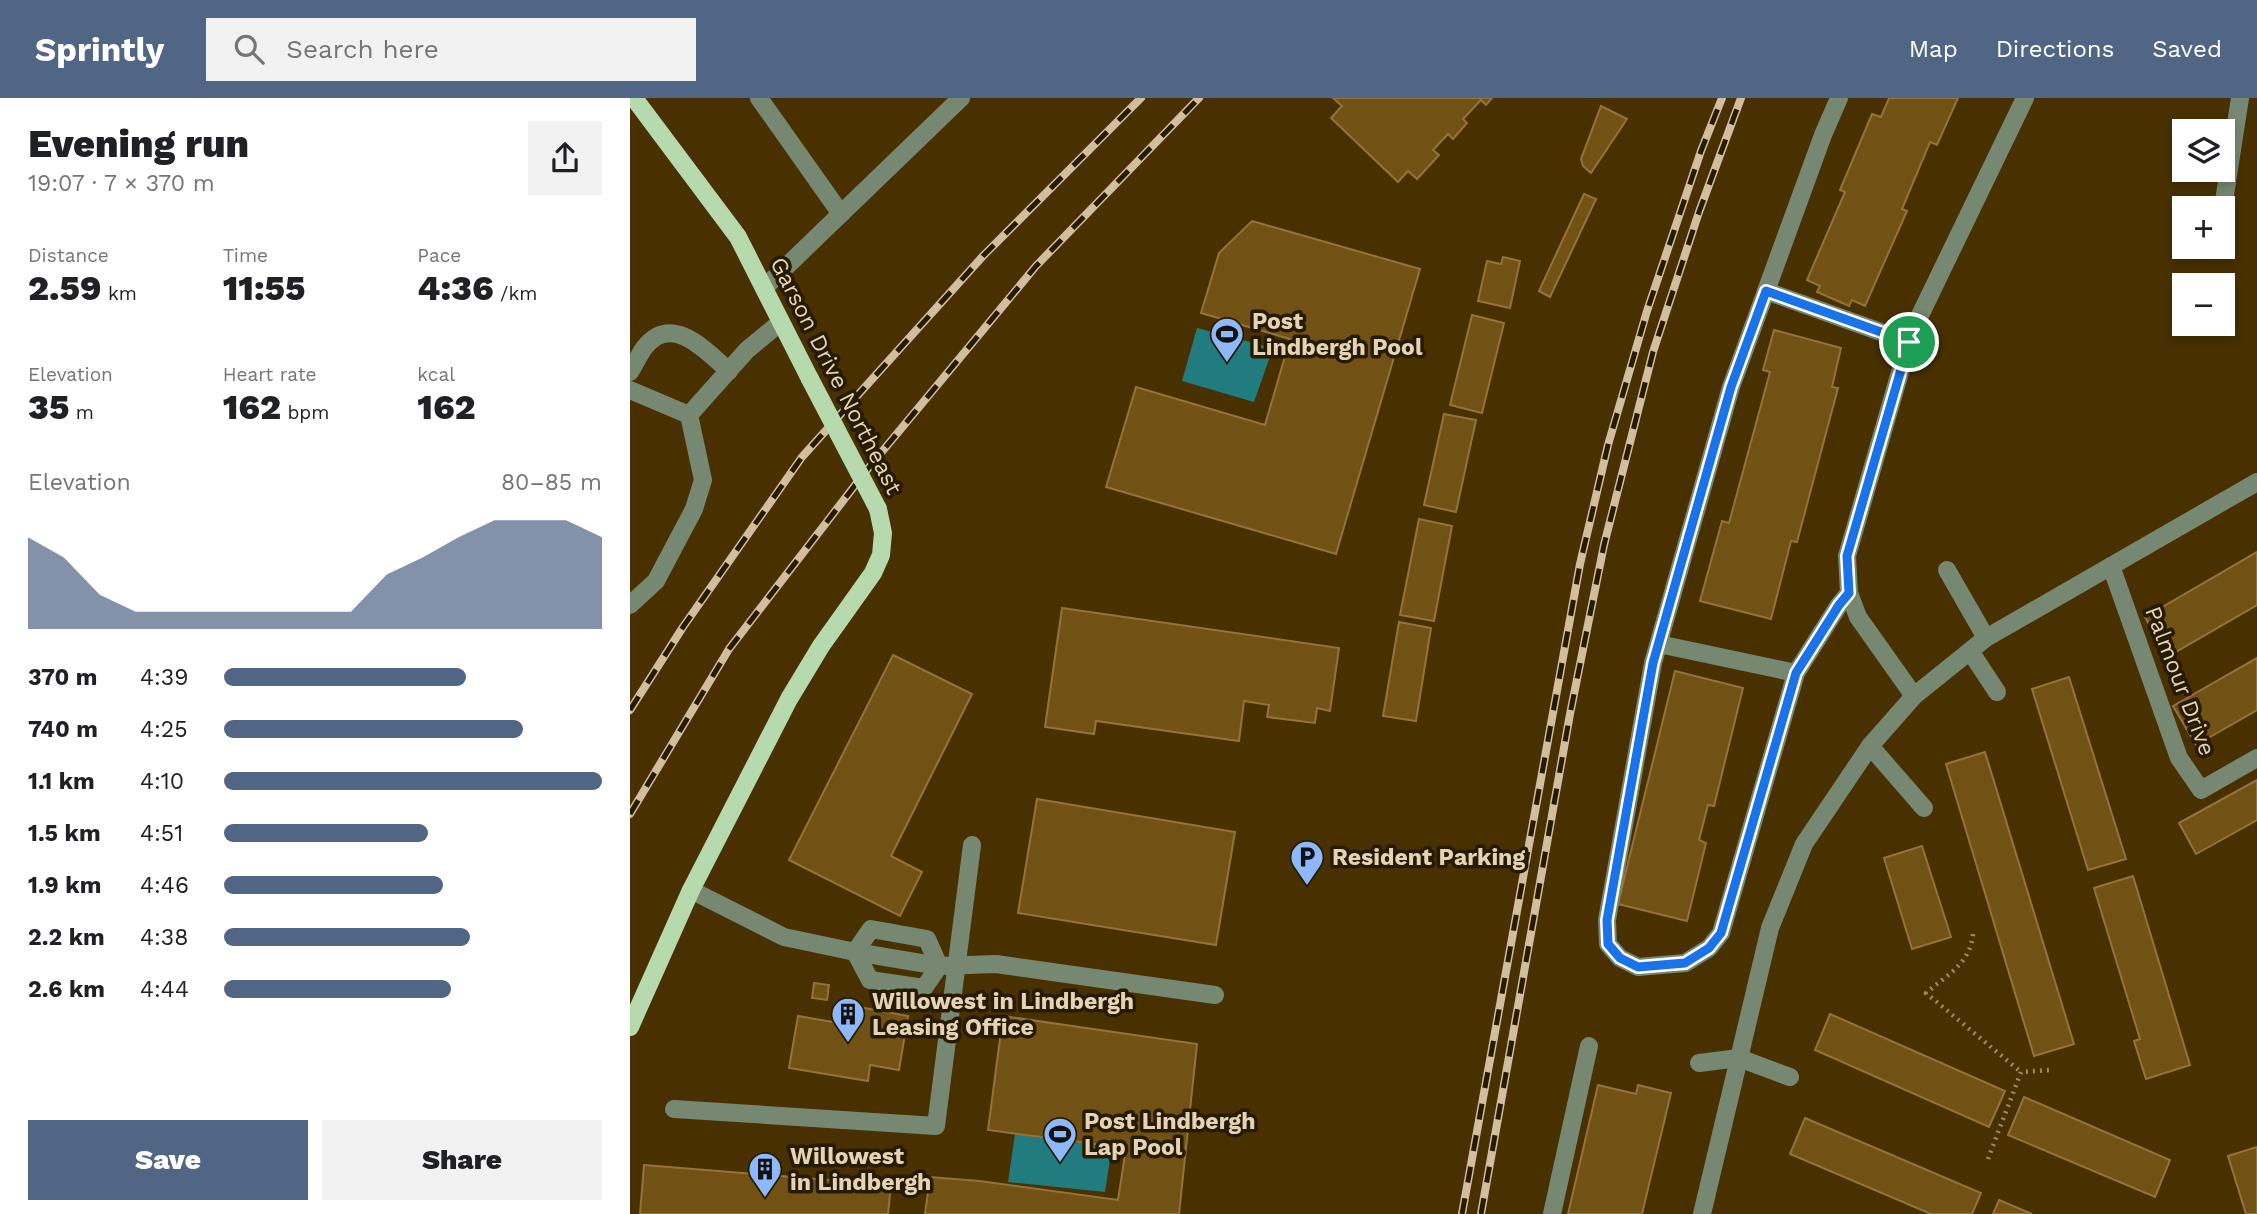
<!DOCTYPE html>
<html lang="en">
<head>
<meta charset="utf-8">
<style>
  body { margin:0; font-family:"Work Sans",sans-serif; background:#f2f2f2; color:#202124; height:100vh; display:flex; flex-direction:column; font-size:26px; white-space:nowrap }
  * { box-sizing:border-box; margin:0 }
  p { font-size:23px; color:#757577 }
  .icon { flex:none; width:38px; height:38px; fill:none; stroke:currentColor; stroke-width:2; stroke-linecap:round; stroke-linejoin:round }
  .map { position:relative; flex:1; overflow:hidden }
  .drawer { display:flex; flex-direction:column; background:#fff; width:630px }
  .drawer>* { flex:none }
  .tools { position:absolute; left:1542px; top:21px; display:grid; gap:14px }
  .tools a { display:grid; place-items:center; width:63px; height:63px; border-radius:0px; background:#fff; box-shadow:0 4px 10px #0003; font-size:35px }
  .pin { position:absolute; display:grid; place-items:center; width:60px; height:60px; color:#fff; margin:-30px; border:4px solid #fff; border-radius:50%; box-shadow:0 2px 7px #0007 }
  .round { display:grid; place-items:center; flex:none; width:74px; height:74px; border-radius:0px; background:#f2f2f2 }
  .overview { display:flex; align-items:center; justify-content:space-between; height:119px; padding:0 28px }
  h1 { font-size:38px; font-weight:800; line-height:52px }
  .stats { display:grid; grid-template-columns:repeat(3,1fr); gap:10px; height:119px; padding:7px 28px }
  .stats div { display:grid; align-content:center }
  .stats b { font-size:35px; font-weight:800 }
  .stats small { font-size:19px; font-weight:400 }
  .stats p { font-size:19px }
  .chart { height:196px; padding:14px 28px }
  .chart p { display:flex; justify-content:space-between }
  .chart svg { width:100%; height:126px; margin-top:7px; fill:#516585; opacity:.7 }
  .action { display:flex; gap:14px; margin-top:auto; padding:14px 28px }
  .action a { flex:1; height:80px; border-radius:0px; background:#516585; color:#fff; font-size:28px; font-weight:800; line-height:80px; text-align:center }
  .action a+a { background:#f2f2f2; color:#202124 }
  ul { padding:0 28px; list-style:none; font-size:23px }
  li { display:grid; grid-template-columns:112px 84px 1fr; align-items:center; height:52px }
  li i { height:18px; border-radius:9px; background:#516585 }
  header { display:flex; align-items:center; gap:42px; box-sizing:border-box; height:98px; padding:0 35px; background:#516585; color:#fff }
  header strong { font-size:33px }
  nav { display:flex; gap:38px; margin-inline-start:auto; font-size:24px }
  .search { width:490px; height:63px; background:#f2f2f2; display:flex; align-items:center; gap:18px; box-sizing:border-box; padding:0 24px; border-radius:0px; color:#757577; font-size:26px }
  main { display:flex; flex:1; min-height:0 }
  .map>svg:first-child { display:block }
  .water { fill:#207c7f }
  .building { fill:#715114; stroke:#94733a; stroke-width:2 }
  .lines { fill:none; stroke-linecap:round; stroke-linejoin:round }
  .path { stroke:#9e8963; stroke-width:4.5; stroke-dasharray:2 5; stroke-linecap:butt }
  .minor { stroke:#768772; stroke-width:18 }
  .major { stroke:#b6d9ad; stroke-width:18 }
  .rail-casing { stroke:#d1be9f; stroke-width:8 }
  .rail { stroke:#271a03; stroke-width:5; stroke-dasharray:16; stroke-linecap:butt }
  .major-bridge { stroke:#b6d9ad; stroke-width:18 }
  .route-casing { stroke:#fff; stroke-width:14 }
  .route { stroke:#1a73e8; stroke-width:9 }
  .labels { text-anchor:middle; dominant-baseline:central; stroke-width:7; stroke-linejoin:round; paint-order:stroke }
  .poi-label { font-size:23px; font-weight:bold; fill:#e5d3b6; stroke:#271a03; text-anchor:start }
  .street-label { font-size:23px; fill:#e5d3b6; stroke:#271a03 }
</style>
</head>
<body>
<header>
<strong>Sprintly</strong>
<div class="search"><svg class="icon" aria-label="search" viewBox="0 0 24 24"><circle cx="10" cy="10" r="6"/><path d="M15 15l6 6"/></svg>Search here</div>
<nav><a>Map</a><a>Directions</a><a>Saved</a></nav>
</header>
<main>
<section class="drawer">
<div class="overview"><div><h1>Evening run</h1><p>19:07 · 7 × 370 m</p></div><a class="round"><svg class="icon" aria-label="share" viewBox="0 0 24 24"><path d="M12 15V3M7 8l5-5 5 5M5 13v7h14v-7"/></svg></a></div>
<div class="stats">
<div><p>Distance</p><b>2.59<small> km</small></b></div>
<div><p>Time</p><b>11:55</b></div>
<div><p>Pace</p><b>4:36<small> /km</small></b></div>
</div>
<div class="stats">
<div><p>Elevation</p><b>35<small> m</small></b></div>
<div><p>Heart rate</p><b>162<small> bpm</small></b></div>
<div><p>kcal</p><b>162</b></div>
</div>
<div class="chart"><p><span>Elevation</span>80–85 m</p>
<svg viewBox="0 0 160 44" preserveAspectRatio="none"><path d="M0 44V12L10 19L20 32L30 38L40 38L50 38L60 38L70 38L80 38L90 38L100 25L110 19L120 12L130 6L140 6L150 6L160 12V44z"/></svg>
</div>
<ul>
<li><b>370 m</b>4:39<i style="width:64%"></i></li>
<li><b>740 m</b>4:25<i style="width:79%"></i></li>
<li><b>1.1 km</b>4:10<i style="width:100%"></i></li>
<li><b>1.5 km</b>4:51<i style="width:54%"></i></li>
<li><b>1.9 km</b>4:46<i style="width:58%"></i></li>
<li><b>2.2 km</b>4:38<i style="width:65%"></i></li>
<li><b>2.6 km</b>4:44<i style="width:60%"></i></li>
</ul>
<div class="action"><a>Save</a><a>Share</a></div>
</section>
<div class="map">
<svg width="1627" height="1116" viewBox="0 0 1627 1116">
  <rect width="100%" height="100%" fill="#483000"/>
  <g class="water">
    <polygon points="567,230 643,250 624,304 552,283"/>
    <polygon points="385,1036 482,1049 475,1094 378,1084"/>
  </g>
  <g class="building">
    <polygon points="703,0 862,0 856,7 851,2 833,21 837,25 823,41 818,36 803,52 809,57 787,81 778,73 768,84 701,20 712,8"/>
    <polygon points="1259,0 1328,0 1307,47 1300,44 1272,111 1277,113 1235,208 1222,202 1219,208 1187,194 1190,188 1177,182 1215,94 1210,92 1242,16 1251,19"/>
    <polygon points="971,8 997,21 961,75 953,68 951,61"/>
    <polygon points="954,96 966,101 920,199 909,193"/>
    <polygon points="622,123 790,171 706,456 476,389 506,289 635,327 660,241 571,215 589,155"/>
    <polygon points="873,159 890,163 880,210 848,203 857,163 871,166"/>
    <polygon points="842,217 874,225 852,315 820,307"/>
    <polygon points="1144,232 1211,250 1202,289 1208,290 1167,444 1161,443 1141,521 1070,503 1092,423 1099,425 1140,274 1133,272"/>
    <polygon points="814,316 846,322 826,414 794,407"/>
    <polygon points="789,421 822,428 804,523 770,517"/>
    <polygon points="1627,454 1627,507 1537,559 1515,519"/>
    <polygon points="432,510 709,550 700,613 687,610 685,625 637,619 639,607 614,603 609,643 466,623 464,636 415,629"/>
    <polygon points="769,524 801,530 786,623 753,618"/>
    <polygon points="263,557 342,596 261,758 292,774 270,818 159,762"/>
    <polygon points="1627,560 1627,612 1566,647 1543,608"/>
    <polygon points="1045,573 1113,590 1084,708 1078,707 1069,742 1076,745 1057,823 988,806"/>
    <polygon points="1439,579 1496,761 1458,772 1402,591"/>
    <polygon points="1355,654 1444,946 1404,958 1316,666"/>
    <polygon points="1627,682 1627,722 1566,756 1549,725"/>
    <polygon points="407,701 605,734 586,847 388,815"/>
    <polygon points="1292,748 1321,839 1282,851 1254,760"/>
    <polygon points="1503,778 1560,967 1516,981 1504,943 1510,941 1464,790"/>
    <polygon points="184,885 199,887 197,902 182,900"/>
    <polygon points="218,907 278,918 269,972 240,967 238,983 159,970 168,918 215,926"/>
    <polygon points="1200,916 1375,993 1359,1029 1185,952"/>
    <polygon points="373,918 567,946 549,1116 295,1116 300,1079 349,1083 488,1102 496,1050 358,1032"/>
    <polygon points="968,987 1006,996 1008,987 1041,995 1012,1116 938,1116"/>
    <polygon points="1394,999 1540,1062 1525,1099 1378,1037"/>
    <polygon points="1175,1020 1351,1095 1342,1116 1301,1116 1160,1056"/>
    <polygon points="1627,1049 1627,1116 1616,1116 1598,1058"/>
    <polygon points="14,1067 261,1087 258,1116 10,1116"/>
    <polygon points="1369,1102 1402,1116 1363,1116"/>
  </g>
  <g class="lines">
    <g class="path">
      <path d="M1343 836C1340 866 1317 877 1296 895L1391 974"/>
      <polyline points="1358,1061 1391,974 1419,972"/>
    </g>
    <g class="minor">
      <polyline points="129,0 211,116"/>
      <polyline points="1209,0 1193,37 1101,289 1023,565 977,822 978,846 990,860 1008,869 1055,865 1079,850 1091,835 1166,575 1209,507 1219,495"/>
      <polyline points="1594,103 1610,0"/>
      <polyline points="134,190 331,0"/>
      <polyline points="1136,193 1279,244"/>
      <path d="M0 274C5 266 9 257 14 250 42 214 76 253 99 273"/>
      <polyline points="0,292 59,317"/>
      <polyline points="59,317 117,252 151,224"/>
      <polyline points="1481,468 1549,660 1571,692 1627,660"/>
      <polyline points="1317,472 1356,540"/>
      <polyline points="0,507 26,483 64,411 73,382 59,317"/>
      <polyline points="1029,546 1166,575"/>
      <polyline points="1340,553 1367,594"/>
      <polyline points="1284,598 1228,519 1219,495 1217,458 1281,236 1395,0"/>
      <polyline points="1240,648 1294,710"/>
      <polyline points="61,792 154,839 225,854 309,868 366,866 585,897"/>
      <polyline points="225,854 241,831 297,841 309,868"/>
      <polyline points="225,854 240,882 294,890 309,868"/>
      <polyline points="1069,965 1109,960 1160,979"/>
      <polyline points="44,1011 306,1028 342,747"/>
      <polyline points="922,1116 959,948"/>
      <polyline points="1072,1116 1140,830 1174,746 1240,648 1284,598 1356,540 1627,384"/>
    </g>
    <g class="major">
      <polyline points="4,0 108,139 180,281"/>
      <polyline points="0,929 61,792 159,601 191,548 243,475 251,457 253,435 248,411"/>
    </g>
    <defs>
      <g id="rail">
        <polyline points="0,612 53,529 172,359 353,158 511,0"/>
        <polyline points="0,716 99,551 236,373 406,168 569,0"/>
        <polyline points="832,1116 950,466 978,347 1017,213 1071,53 1092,0"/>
        <polyline points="851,1116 940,616 974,447 1023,254 1069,114 1111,0"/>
      </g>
    </defs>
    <use href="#rail" class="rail-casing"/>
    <use href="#rail" class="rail"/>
    <polyline class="major-bridge" points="180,281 248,411"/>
  </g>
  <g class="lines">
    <defs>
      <polygon id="route" points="1136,193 1279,244 1217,458 1219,495 1209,507 1166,575 1091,835 1079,850 1055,865 1008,869 990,860 978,846 977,822 1023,565 1101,289"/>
    </defs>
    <use href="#route" class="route-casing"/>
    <use href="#route" class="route"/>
  </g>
  <defs>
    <symbol id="stadium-pin" viewBox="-11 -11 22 30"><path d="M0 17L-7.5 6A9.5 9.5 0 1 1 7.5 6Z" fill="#8db9fc" stroke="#271a03"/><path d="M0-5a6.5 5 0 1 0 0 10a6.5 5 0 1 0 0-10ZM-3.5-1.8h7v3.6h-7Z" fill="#111"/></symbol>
    <symbol id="parking-pin" viewBox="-11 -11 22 30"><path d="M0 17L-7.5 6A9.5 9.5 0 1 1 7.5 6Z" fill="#8db9fc" stroke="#271a03"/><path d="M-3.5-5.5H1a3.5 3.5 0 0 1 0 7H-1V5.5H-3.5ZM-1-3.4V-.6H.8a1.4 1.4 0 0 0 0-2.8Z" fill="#111"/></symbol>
    <symbol id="building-pin" viewBox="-11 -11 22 30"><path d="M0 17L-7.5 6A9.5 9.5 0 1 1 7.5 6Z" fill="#8db9fc" stroke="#271a03"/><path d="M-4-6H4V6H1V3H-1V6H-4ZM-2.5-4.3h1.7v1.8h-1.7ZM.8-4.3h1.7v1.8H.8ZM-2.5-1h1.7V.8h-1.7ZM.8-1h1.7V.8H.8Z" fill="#111"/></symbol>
  </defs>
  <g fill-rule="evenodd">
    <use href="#stadium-pin" x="578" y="217" width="38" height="52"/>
    <use href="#parking-pin" x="658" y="740" width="38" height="52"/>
    <use href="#building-pin" x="199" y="897" width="38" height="52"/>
    <use href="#stadium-pin" x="411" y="1017" width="38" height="52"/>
    <use href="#building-pin" x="116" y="1052" width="38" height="52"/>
  </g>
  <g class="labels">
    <g class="poi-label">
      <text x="622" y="223">Post<tspan x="622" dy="26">Lindbergh Pool</tspan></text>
      <text x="702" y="759">Resident Parking</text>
      <text x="242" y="903">Willowest in Lindbergh<tspan x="242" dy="26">Leasing Office</tspan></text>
      <text x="454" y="1023">Post Lindbergh<tspan x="454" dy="26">Lap Pool</tspan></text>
      <text x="160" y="1058">Willowest<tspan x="160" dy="26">in Lindbergh</tspan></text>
    </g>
    <g class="street-label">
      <text transform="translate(206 278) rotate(63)">Garson Drive Northeast</text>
      <text transform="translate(1550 583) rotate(69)">Palmour Drive</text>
    </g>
  </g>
</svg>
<div class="tools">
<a><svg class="icon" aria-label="layers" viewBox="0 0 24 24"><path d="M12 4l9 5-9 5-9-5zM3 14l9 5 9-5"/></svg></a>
<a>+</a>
<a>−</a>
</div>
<div class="pin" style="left:1279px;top:244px;background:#1e9e55"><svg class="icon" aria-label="arrive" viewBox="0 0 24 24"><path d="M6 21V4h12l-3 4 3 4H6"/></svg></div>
</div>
</main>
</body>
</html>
